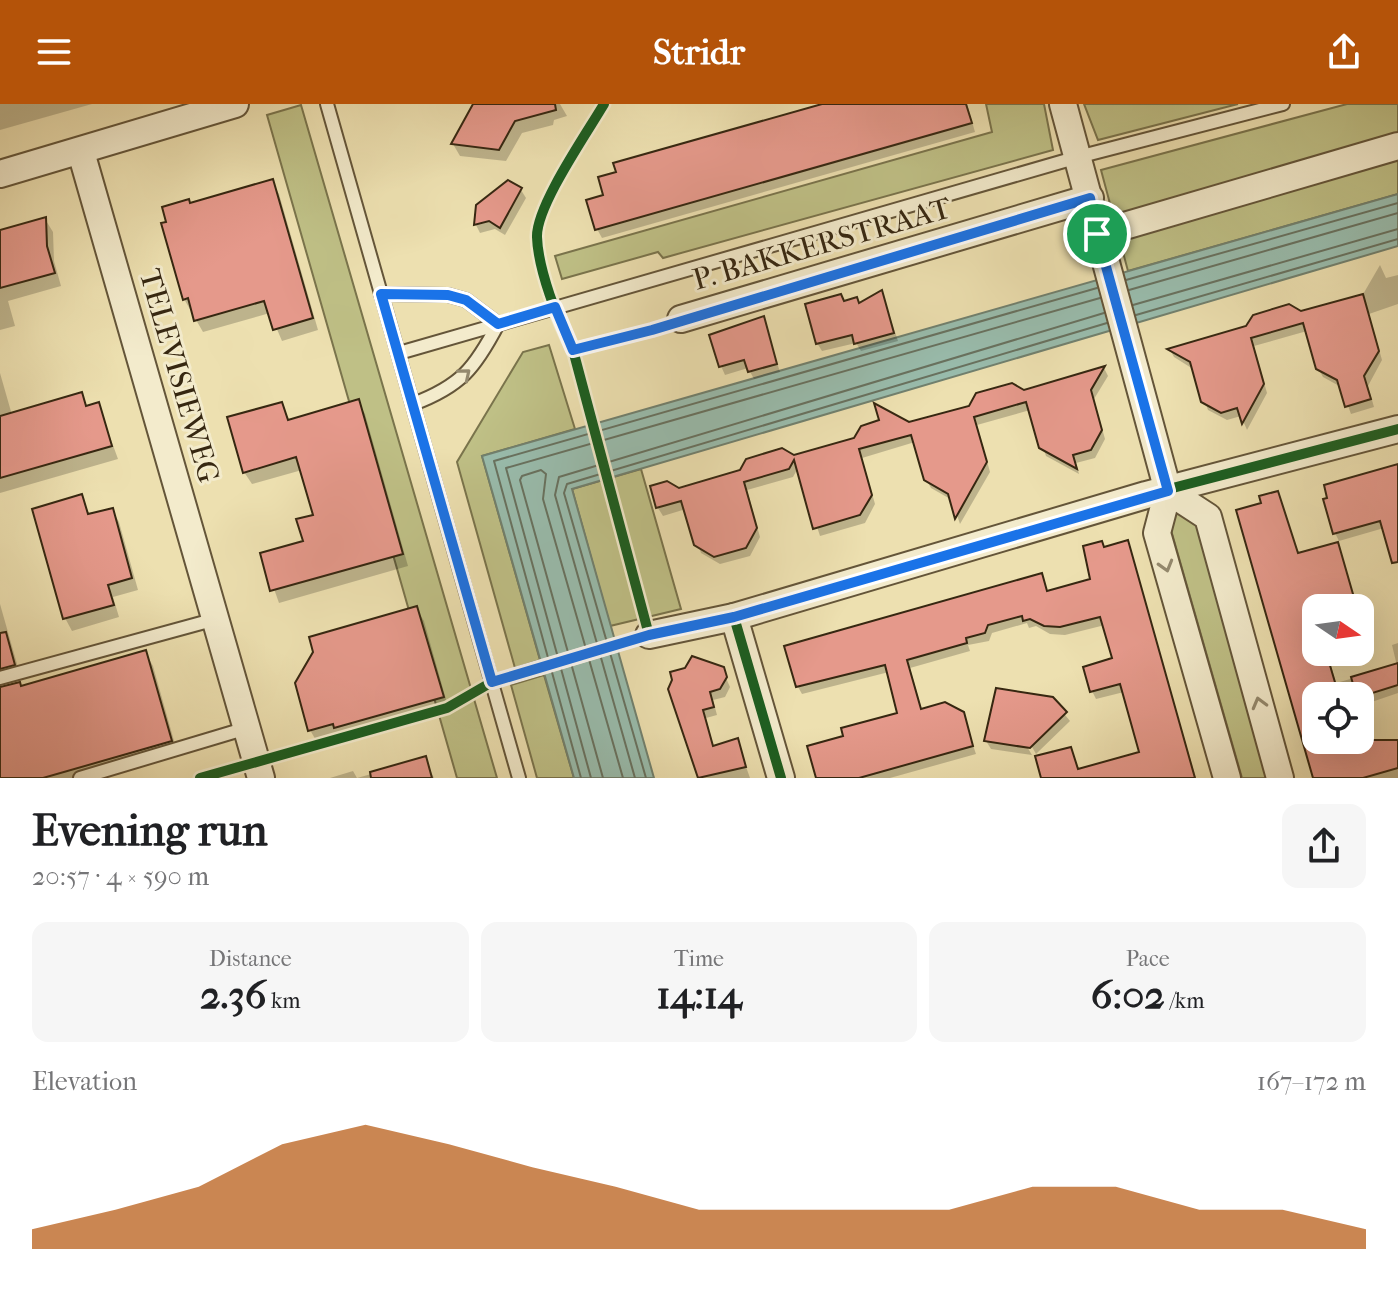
<!DOCTYPE html>
<html lang="en">
<head>
<meta charset="utf-8">
<style>
  body { margin:0; font-family:"IM FELL French Canon",serif; background:#f6f6f6; color:#202124; height:100vh; display:flex; flex-direction:column; font-size:30px; white-space:nowrap }
  * { box-sizing:border-box; margin:0 }
  p { font-size:26px; color:#757577 }
  .icon { flex:none; width:44px; height:44px; fill:none; stroke:currentColor; stroke-width:2; stroke-linecap:round; stroke-linejoin:round }
  .map { position:relative; height:674px; overflow:hidden }
  .sheet { display:flex; flex-direction:column; background:#fff; flex:1 }
  .sheet>* { flex:none }
  .needle { width:52px; rotate:103deg }
  .controls { position:absolute; left:1302px; top:490px; display:grid; gap:16px }
  .controls a { display:grid; place-items:center; width:72px; height:72px; border-radius:16px; background:#fff; box-shadow:0 8px 32px #0002; font-size:40px }
  .pin { position:absolute; display:grid; place-items:center; width:68px; height:68px; color:#fff; margin:-34px; border:4px solid #fff; border-radius:50%; box-shadow:0 2px 8px #0007 }
  .round { display:grid; place-items:center; flex:none; width:84px; height:84px; border-radius:16px; background:#f6f6f6 }
  .head { display:flex; align-items:center; justify-content:space-between; height:136px; padding:0 32px }
  h1 { font-size:44px; font-weight:700; line-height:60px }
  .figures { display:grid; grid-template-columns:repeat(3,1fr); gap:12px; height:136px; padding:8px 32px }
  .figures div { display:grid; align-content:center; border-radius:16px; background:#f6f6f6; text-align:center }
  .figures b { font-size:40px; font-weight:700 }
  .figures small { font-size:22px; font-weight:400 }
  .figures p { font-size:22px }
  .chart { height:224px; padding:16px 32px }
  .chart p { display:flex; justify-content:space-between }
  .chart svg { width:100%; height:144px; margin-top:8px; fill:#b45309; opacity:.7 }
  header { display:flex; justify-content:space-between; align-items:center; height:104px; padding:0 32px; background:#b45309; color:#fff; font-size:36px; font-weight:700 }
  .map>svg:first-child { display:block }
  .green { fill:#bfc086; stroke:#7a744c; stroke-width:2 }
  .water { fill:#99bdae; stroke:#71816f; stroke-width:2 }
  .pier { fill:#ede0b0 }
  .shadow { fill:#0003 }
  .lines { fill:none; stroke-linecap:round; stroke-linejoin:round }
  .shore { stroke:#687260; stroke-width:2 }
  .building { fill:#e5998b; stroke:#362711; stroke-width:2 }
  .service-casing { stroke:#645539; stroke-width:16 }
  .minor-casing { stroke:#645539; stroke-width:30 }
  .service { stroke:#f3ebcc; stroke-width:12 }
  .minor { stroke:#f3ebcc; stroke-width:26 }
  .cycleway-casing { stroke:#f3ebcc; stroke-width:15 }
  .cycleway { stroke:#1b5e20; stroke-width:10 }
  .oneway { stroke:#94896e }
  .route-casing { stroke:#fff; stroke-width:16 }
  .route { stroke:#1a73e8; stroke-width:10 }
  .labels { text-anchor:middle; dominant-baseline:central; stroke-width:6; stroke-linejoin:round; paint-order:stroke }
  .street-label { font-size:30px; fill:#362711; stroke:#f3ebcc }
</style>
</head>
<body>
<header><svg class="icon" aria-label="menu" viewBox="0 0 24 24"><path d="M4 6h16M4 12h16M4 18h16"/></svg>Stridr<svg class="icon" aria-label="share" viewBox="0 0 24 24"><path d="M12 15V3M7 8l5-5 5 5M5 13v7h14v-7"/></svg></header>
<div class="map">
<svg width="1398" height="674" viewBox="0 0 1398 674">
  <rect width="100%" height="100%" fill="#ede0b0"/>
  <filter id="stains"><feTurbulence type="fractalNoise" baseFrequency=".0025" numOctaves="4"/><feColorMatrix values="0 0 0 0 .2 0 0 0 0 .09 0 0 0 0 .02 0 0 0 .5 -.17"/></filter>
  <radialGradient id="worn" r=".72"><stop offset=".6" stop-color="#630" stop-opacity="0"/><stop offset="1" stop-color="#630" stop-opacity=".3"/></radialGradient>
  <g class="green">
    <polygon points="986,0 1044,0 1053,46 663,154 658,148 562,175 555,152 992,28"/>
    <polygon points="1084,0 1238,0 1098,36"/>
    <polygon points="1347,0 1398,0 1398,90 1128,167 1101,66"/>
    <polygon points="301,1 497,674 457,674 267,11"/>
    <polygon points="549,241 575,325 482,352 540,556 515,564 457,358 523,248"/>
    <polygon points="641,365 681,505 610,522 572,385"/>
    <polygon points="1180,407 1198,419 1268,674 1242,674 1171,426 1173,414"/>
    <polygon points="544,571 574,674 537,674 511,581"/>
  </g>
  <polygon class="water" points="1398,90 1398,142 572,385 654,674 574,674 482,352"/>
  <polygon class="pier" points="617,532 622,547 540,572 536,557"/>
  <g class="shadow">
    <polygon points="0,0 92,0 0,26"/>
    <polygon points="476,0 560,0 567,12 554,16 553,21 522,29 506,57 460,52 453,40"/>
    <polygon points="828,0 967,0 975,28 602,134 597,125"/>
    <polygon points="272,78 279,90 318,226 282,237 270,209 203,228 184,195 190,101"/>
    <polygon points="521,86 526,94 505,131 495,125 480,129 476,121 478,102"/>
    <polygon points="45,115 53,128 54,157 61,182 8,197 15,222 0,226 0,128"/>
    <polygon points="1380,161 1386,174 1398,171 1398,200 1369,210 1382,256 1368,282 1374,303 1351,310 1341,283 1323,273 1318,264 1307,227 1254,242 1267,289 1247,326 1241,312 1227,316 1208,306 1193,265 1174,253 1170,246 1362,192"/>
    <polygon points="882,189 898,237 861,247 856,239 822,247 817,239 845,199 860,201"/>
    <polygon points="763,214 780,268 754,275 748,264 725,271 721,262"/>
    <polygon points="1104,264 1108,272 1094,295 1105,335 1095,354 1076,359 1079,370 1046,352 1030,306 977,321 990,368 960,420 952,396 931,384 926,375 915,338 862,354 875,400 865,419 820,432 798,364 793,373 747,386 760,433 750,452 720,460 701,449 686,405 663,412 658,404 653,383 678,386"/>
    <polygon points="0,269 12,311 81,291 88,303 98,300 118,355 0,389"/>
    <polygon points="358,298 365,310 408,462 279,499 262,451 305,439 315,412 302,366 252,380 244,368 281,300 290,317"/>
    <polygon points="1398,362 1398,452 1384,424 1339,437 1335,429"/>
    <polygon points="1277,389 1299,450 1337,440 1341,448 1357,504 1316,504 1316,548 1327,548 1336,579 1397,562 1392,541 1398,539 1398,589 1360,602 1360,592 1316,592 1316,636 1352,636 1398,648 1398,674 1315,674 1264,400"/>
    <polygon points="82,393 90,412 112,406 119,418 138,486 113,493 119,513 72,527 65,514 34,406"/>
    <polygon points="1127,439 1196,674 1043,674 1070,645 1079,667 1142,650 1124,588 1096,595 1092,587 1115,555 1105,521 1065,531 1050,530 1036,522 1029,524 1027,519 992,529 989,537 968,541 970,547 910,564 922,606 962,609 976,650 890,674 819,674 846,633 900,610 889,568 802,590 798,583 1041,471 1048,489 1092,477 1104,445"/>
    <polygon points="0,500 21,574 0,581"/>
    <polygon points="416,504 424,517 449,606 343,635 341,631 317,638 310,626"/>
    <polygon points="145,548 153,562 178,651 95,674 0,674 0,584 21,584"/>
    <polygon points="722,565 730,583 725,593 713,596 717,611 706,614 714,644 737,637 750,674 700,674 670,586"/>
    <polygon points="1052,595 1070,617 1036,650 1027,634 1023,636 1032,651 991,645 986,637"/>
    <polygon points="425,655 434,674 330,674 353,667 357,674"/>
  </g>
  <g class="lines">
    <g class="shore">
      <polyline points="1126,176 1398,99"/>
      <polyline points="1129,186 1398,109"/>
      <polyline points="1133,201 1398,125"/>
      <polyline points="1136,211 1398,135"/>
      <polyline points="581,674 494,357 1097,184"/>
      <polyline points="591,674 506,364 1100,194"/>
      <polyline points="603,674 520,376 522,372 541,366 546,370 543,395 623,674"/>
      <polyline points="635,674 555,391 559,373 1104,209"/>
      <polyline points="646,674 564,389 567,380 1107,219"/>
    </g>
  </g>
  <g class="building">
    <polygon points="473,0 555,0 556,6 515,17 499,46 451,40"/>
    <polygon points="822,0 966,0 972,19 595,126 586,96 603,91 598,73 616,68 613,59"/>
    <polygon points="273,75 313,214 273,226 264,197 194,217 188,194 183,196 161,119 166,118 162,103 189,95 190,99"/>
    <polygon points="508,76 522,84 500,124 489,117 474,121 476,101"/>
    <polygon points="46,113 47,142 55,169 0,184 0,126"/>
    <polygon points="882,186 894,229 854,240 852,231 816,240 805,200 841,190 844,197 857,193 859,199"/>
    <polygon points="1363,190 1379,247 1364,272 1371,295 1345,303 1337,276 1316,265 1303,219 1251,234 1264,280 1242,320 1237,304 1221,309 1201,298 1190,258 1167,245 1246,222 1253,211 1289,200 1301,207"/>
    <polygon points="764,212 777,260 748,268 744,256 719,263 709,231"/>
    <polygon points="1105,262 1091,286 1102,326 1091,346 1073,351 1077,365 1039,344 1026,298 974,313 987,358 955,415 948,390 924,376 911,331 859,345 872,391 860,411 813,425 794,356 789,365 744,378 757,424 746,444 714,453 694,441 681,397 656,404 650,382 667,377 679,384 740,366 746,355 782,344 794,351 854,334 861,322 879,316 874,299 909,318 969,302 976,289 1012,279 1024,286"/>
    <polygon points="82,288 86,302 99,298 112,342 0,374 0,312"/>
    <polygon points="359,295 403,450 270,487 260,449 303,437 296,415 313,411 296,353 243,369 227,313 282,298 288,316"/>
    <polygon points="1398,360 1398,458 1392,459 1380,417 1333,430 1323,395 1327,394 1324,381"/>
    <polygon points="1278,387 1298,449 1338,438 1357,504 1316,504 1316,548 1326,548 1337,585 1316,591 1316,636 1398,636 1398,664 1363,674 1313,674 1236,406 1261,399 1259,392"/>
    <polygon points="82,390 88,410 113,404 132,474 108,481 114,501 63,515 32,405"/>
    <polygon points="1128,436 1195,674 1041,674 1035,652 1071,643 1078,665 1139,648 1120,580 1090,588 1083,563 1112,554 1100,513 1060,523 1044,522 1030,515 1023,517 1022,512 988,521 985,529 966,534 967,539 907,556 921,605 945,598 964,608 973,642 859,674 816,674 807,642 843,632 841,624 897,609 885,561 796,583 784,542 1042,469 1047,487 1090,475 1083,442 1102,437 1104,443"/>
    <polygon points="417,502 444,593 334,624 333,620 308,627 295,579 313,548 309,533"/>
    <polygon points="6,528 15,561 0,565 0,529"/>
    <polygon points="146,546 172,637 43,674 0,674 0,583 20,578 21,582"/>
    <polygon points="692,552 724,563 727,573 720,585 710,588 714,603 703,606 713,642 738,634 746,663 698,674 668,585 672,576 670,568 685,564"/>
    <polygon points="1398,559 1398,581 1363,592 1355,587 1351,573"/>
    <polygon points="996,584 1053,593 1067,608 1030,644 984,637"/>
    <polygon points="426,652 432,674 371,674 370,668"/>
  </g>
  <g class="lines">
    <defs>
      <g id="service">
        <polyline points="327,0 519,674"/>
        <path d="M381 190 448 191 466 196 498 220C475 264 461 282 413 300"/>
        <polyline points="399,249 1078,53 1283,0"/>
        <polyline points="0,574 216,515"/>
        <polyline points="80,674 247,624"/>
      </g>
      <g id="minor">
        <polyline points="1063,0 1168,387 1157,429 1227,674"/>
        <polyline points="81,48 261,674"/>
        <polyline points="0,70 235,0"/>
        <polyline points="1097,130 1398,42"/>
        <polyline points="681,215 1090,94"/>
        <polyline points="1168,387 1208,413 1280,674"/>
        <polyline points="649,531 734,513"/>
        <polyline points="781,674 734,513 1146,391 1398,325"/>
      </g>
    </defs>
    <use href="#service" class="service-casing"/>
    <use href="#minor" class="minor-casing"/>
    <use href="#service" class="service"/>
    <use href="#minor" class="minor"/>
    <defs>
      <g id="cycleway">
        <polyline points="573,246 652,226 681,215"/>
        <path d="M200 674 447 604 492 578 649 531 573 246C558 218 538 165 537 133 536 102 587 29 604 0"/>
        <polyline points="781,674 734,513 1146,391 1398,325"/>
      </g>
    </defs>
    <use href="#cycleway" class="cycleway-casing"/>
    <use href="#cycleway" class="cycleway"/>
  </g>
  <defs><path id="oneway-chevron" d="M-2-3.5L2.5 0L-2 3.5" fill="none" stroke-width="1.6" stroke-linecap="round" stroke-linejoin="round" transform="scale(2)"/></defs>
  <g class="oneway">
    <use href="#oneway-chevron" transform="translate(465 270) rotate(-40)"/>
    <use href="#oneway-chevron" transform="translate(1166 462) rotate(74)"/>
    <use href="#oneway-chevron" transform="translate(1259 599) rotate(-105)"/>
  </g>
  <g class="lines">
    <defs>
      <polygon id="route" points="1090,94 1097,130 1168,387 734,513 649,531 492,578 381,190 448,191 466,196 498,220 555,203 573,246 652,226"/>
    </defs>
    <use href="#route" class="route-casing"/>
    <use href="#route" class="route"/>
  </g>
  <g class="labels">
    <g class="street-label">
      <text transform="translate(822 140) rotate(-16)">P. BAKKERSTRAAT</text>
      <text transform="translate(179 272) rotate(74)">TELEVISIEWEG</text>
    </g>
  </g>
  <rect width="100%" height="100%" filter="url(#stains)"/>
  <rect width="100%" height="100%" fill="url(#worn)"/>
</svg>
<div class="controls">
<a><svg class="needle" viewBox="-14 -14 28 28"><path d="M0-13l5 13h-10z" fill="#e53935"/><path d="M0 13l5-13h-10z" fill="#757577"/></svg></a>
<a><svg class="icon" aria-label="locate" viewBox="0 0 24 24"><circle cx="12" cy="12" r="6"/><path d="M12 2v4M12 18v4M2 12h4M18 12h4"/></svg></a>
</div>
<div class="pin" style="left:1097px;top:130px;background:#1e9e55"><svg class="icon" aria-label="arrive" viewBox="0 0 24 24"><path d="M6 21V4h12l-3 4 3 4H6"/></svg></div>
</div>
<section class="sheet">
<div class="head"><div><h1>Evening run</h1><p>20:57 · 4 × 590 m</p></div><a class="round"><svg class="icon" aria-label="share" viewBox="0 0 24 24"><path d="M12 15V3M7 8l5-5 5 5M5 13v7h14v-7"/></svg></a></div>
<div class="figures">
<div><p>Distance</p><b>2.36<small> km</small></b></div>
<div><p>Time</p><b>14:14</b></div>
<div><p>Pace</p><b>6:02<small> /km</small></b></div>
</div>
<div class="chart"><p><span>Elevation</span>167–172 m</p>
<svg viewBox="0 0 160 44" preserveAspectRatio="none"><path d="M0 44V38L10 32L20 25L30 12L40 6L50 12L60 19L70 25L80 32L90 32L100 32L110 32L120 25L130 25L140 32L150 32L160 38V44z"/></svg>
</div>
</section>
</body>
</html>
